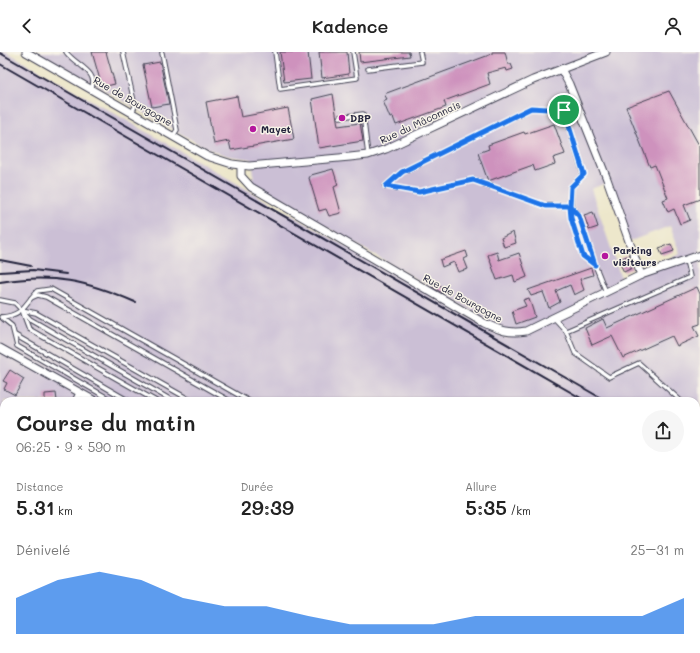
<!DOCTYPE html>
<html lang="fr">
<head>
<meta charset="utf-8">
<style>
  body { margin:0; font-family:Mali,sans-serif; background:#f6f6f6; color:#222; height:100vh; display:flex; flex-direction:column; font-size:15px; white-space:nowrap }
  * { box-sizing:border-box; margin:0 }
  p { font-size:13px; color:#767676 }
  .icon { flex:none; width:22px; height:22px; fill:none; stroke:currentColor; stroke-width:2; stroke-linecap:round; stroke-linejoin:round }
  .map { position:relative; flex:1; overflow:hidden }
  .drawer { position:absolute; left:0px; top:345px; width:700px; height:256px; display:flex; flex-direction:column; background:#fff; border-radius:12px 12px 0 0; box-shadow:0 1px 3px #0004 }
  .drawer>* { flex:none }
  .pin { position:absolute; display:grid; place-items:center; width:34px; height:34px; color:#fff; margin:-17px; border:2px solid #fff; border-radius:50%; box-shadow:0 1px 4px #0007 }
  .round { display:grid; place-items:center; flex:none; width:42px; height:42px; border-radius:21px; background:#f6f6f6 }
  .summary { display:flex; align-items:center; justify-content:space-between; height:68px; padding:0 16px }
  h1 { font-size:22px; font-weight:600; line-height:30px }
  .metrics { display:grid; grid-template-columns:repeat(3,1fr); gap:6px; height:68px; padding:4px 16px }
  .metrics div { display:grid; align-content:center }
  .metrics b { font-size:20px; font-weight:600 }
  .metrics small { font-size:11px; font-weight:400 }
  .metrics p { font-size:11px }
  .chart { height:112px; padding:8px 16px }
  .chart p { display:flex; justify-content:space-between }
  .chart svg { width:100%; height:72px; margin-top:4px; fill:#1a73e8; opacity:.7 }
  header { display:flex; justify-content:space-between; align-items:center; height:52px; padding:0 16px; background:#fff; font-size:18px; font-weight:600 }
  .map>svg:first-child { display:block }
  .industrial { fill:#cbbfd5; fill-rule:evenodd }
  .building { fill:#ce92bd }
  .lines { fill:none; stroke-linecap:round; stroke-linejoin:round }
  .service-casing { stroke:#404051; stroke-width:5.5 }
  .minor-casing { stroke:#404051; stroke-width:9 }
  .secondary-casing { stroke:#404051; stroke-width:12 }
  .service { stroke:#fff; stroke-width:3.5 }
  .minor { stroke:#fff; stroke-width:7 }
  .secondary { stroke:#fff; stroke-width:10 }
  .rail { stroke:#22223b; stroke-width:2 }
  .route-casing { stroke:#fff; stroke-width:8 }
  .route { stroke:#1a73e8; stroke-width:5 }
  .poi-dot { fill:#b5179e; stroke:#f7f3e8; stroke-width:1.5 }
  .labels { text-anchor:middle; dominant-baseline:central; stroke-width:3; stroke-linejoin:round; paint-order:stroke }
  .street-label { font-size:10px; fill:#22223b; stroke:#f7f3e8 }
  .poi-label { font-size:10px; font-weight:bold; fill:#22223b; stroke:#f7f3e8; text-anchor:start }
</style>
</head>
<body>
<header><svg class="icon" aria-label="back" viewBox="0 0 24 24"><path d="M15 5l-7 7 7 7"/></svg>Kadence<svg class="icon" aria-label="person" viewBox="0 0 24 24"><circle cx="12" cy="8" r="4"/><path d="M4 21q1-7 8-7t8 7"/></svg></header>
<div class="map">
<svg width="700" height="601" viewBox="0 0 700 601">
  <rect width="100%" height="100%" fill="#f7f3e8"/>
  <filter id="ink" filterUnits="userSpaceOnUse"><feTurbulence type="fractalNoise" baseFrequency=".025" numOctaves="2"/><feDisplacementMap in="SourceGraphic" scale="8" xChannelSelector="R" yChannelSelector="G"/><feConvolveMatrix kernelMatrix="1 2 1 2 8 2 1 2 1" color-interpolation-filters="sRGB"/></filter>
  <filter id="wash" filterUnits="userSpaceOnUse"><feTurbulence type="fractalNoise" baseFrequency=".012" numOctaves="4" result="noise"/><feDisplacementMap in="SourceGraphic" scale="16" xChannelSelector="R" yChannelSelector="G"/><feGaussianBlur stdDeviation="0.9" result="paint"/><feColorMatrix in="noise" values="0 0 0 0 0 0 0 0 0 0 0 0 0 0 0 0 0 1.4 0 .05"/><feComposite in="paint" operator="in"/></filter>
  <g filter="url(#wash)">
    <rect width="100%" height="100%" fill="#ede7cb"/>
    <path class="industrial" d="M0 0H7L510 288 487 268 252 132 254 122 251 107 228 104 208 97 37 0H700V549L696 550V349H4V597H696V584L700 583V601H0ZM606 131 628 190 670 174 680 202 621 226 591 137Z"/>
    <g id="blocks">
      <g class="building">
        <polygon points="92,0 106,0 115,32 102,35"/>
        <polygon points="280,0 308,0 311,27 284,30"/>
        <polygon points="319,0 347,0 349,22 322,26"/>
        <polygon points="359,0 409,0 410,4 360,10"/>
        <polygon points="492,0 505,0 508,12 511,12 513,17 507,19 506,16 487,21 490,32 444,49 446,55 396,73 393,65 390,66 383,49 387,47 384,42 492,2"/>
        <polygon points="160,10 169,52 152,55 143,13"/>
        <polygon points="669,39 700,95 700,147 684,153 690,168 680,172 674,157 668,160 663,148 668,146 655,113 650,115 626,55"/>
        <polygon points="333,42 338,74 360,71 363,89 319,96 312,47"/>
        <polygon points="237,44 241,65 288,56 294,87 231,98 229,89 214,92 206,50"/>
        <polygon points="554,72 565,102 553,106 555,112 535,119 533,113 488,129 478,101 489,97 488,93 524,80 525,82"/>
        <polygon points="333,117 338,133 334,135 341,161 329,164 326,157 319,159 309,126 311,123"/>
        <polygon points="593,160 598,175 589,178 584,163"/>
        <polygon points="513,180 516,191 504,195 501,186"/>
        <polygon points="671,192 674,199 662,203 659,196"/>
        <polygon points="466,199 468,205 464,207 468,217 458,220 454,210 442,215 440,208"/>
        <polygon points="497,200 499,208 519,201 527,225 515,230 513,223 497,228 488,203"/>
        <polygon points="627,204 632,216 624,220 618,208"/>
        <polygon points="591,216 593,223 580,227 584,238 574,243 570,233 556,239 560,250 549,256 543,240 531,244 528,238"/>
        <polygon points="435,230 447,238 444,242 432,235"/>
        <polygon points="697,235 700,242 700,272 694,274 699,284 677,294 672,284 623,306 612,284 592,293 585,276 603,267 607,276"/>
        <polygon points="529,246 535,265 516,272 512,259 526,254 523,248"/>
        <polygon points="10,318 24,327 15,343 4,337 7,331 3,329"/>
        <polygon points="56,341 57,349 45,349 45,342"/>
      </g>
    </g>
  </g>
  <g filter="url(#ink)">
    <use href="#blocks" fill-opacity="0" stroke="#404051" stroke-width="1"/>
    <g class="lines">
      <defs>
        <g id="service">
          <path d="M66 0C75 13 100 20 91 37"/>
          <polyline points="123,0 135,54 132,61"/>
          <polyline points="275,0 280,37 357,26 353,0"/>
          <polyline points="162,1 177,78 173,84"/>
          <polyline points="368,17 422,10 420,0"/>
          <polyline points="340,65 363,62 368,103"/>
          <polyline points="595,213 583,204 571,166 571,135 583,122 564,58 531,56 402,120 385,134 419,140 473,128 545,154 570,154 579,164 595,213 606,240"/>
          <polyline points="31,246 38,243 46,245 230,349"/>
          <polyline points="0,248 15,251 30,267 173,349"/>
          <polyline points="22,258 36,261 192,349"/>
          <polyline points="23,261 29,277 156,349"/>
          <polyline points="1,265 12,274 17,294 113,349"/>
          <path d="M2 265C23 263 24 253 37 239L51 237 249 349"/>
          <polyline points="554,266 566,279 575,301 609,325 639,311 681,349"/>
          <polyline points="566,279 690,225 686,208"/>
          <polyline points="15,283 129,349"/>
          <polyline points="111,597 111,601"/>
          <polyline points="252,597 252,601"/>
          <polyline points="53,601 85,597"/>
          <polyline points="299,601 305,597"/>
          <polyline points="326,601 331,597"/>
        </g>
        <g id="minor">
          <polyline points="26,0 207,104 232,112 249,114 350,105 368,103 386,97 533,28 606,0"/>
          <polyline points="561,17 569,32 607,127 641,223"/>
          <path d="M241 114V124L251 135 484 271C499 278 509 282 526 279L641 223 700 203"/>
          <polyline points="0,296 95,349"/>
          <polyline points="76,349 80,341"/>
          <polyline points="649,597 657,601"/>
        </g>
        <g id="secondary">
          <polyline points="696,564 700,563"/>
          <polyline points="696,572 700,572"/>
          <polyline points="357,601 363,597"/>
        </g>
      </defs>
      <use href="#service" class="service-casing"/>
      <use href="#minor" class="minor-casing"/>
      <use href="#secondary" class="secondary-casing"/>
      <use href="#service" class="service"/>
      <use href="#minor" class="minor"/>
      <use href="#secondary" class="secondary"/>
      <g class="rail">
        <polyline points="0,1 606,349"/>
        <polyline points="0,12 586,349"/>
        <polyline points="0,208 31,214"/>
        <polyline points="0,220 33,218 66,222"/>
        <path d="M0 230C52 221 87 229 135 250"/>
        <polyline points="696,401 700,403"/>
        <polyline points="696,413 700,416"/>
      </g>
    </g>
  </g>
  <g class="lines" filter="url(#ink)">
    <defs>
      <polyline id="route" points="564,58 584,122 571,135 570,154 579,164 595,213 583,204 571,166 570,154 546,154 473,128 419,140 386,134 402,120 531,56 564,58"/>
    </defs>
    <use href="#route" class="route-casing"/>
    <use href="#route" class="route"/>
  </g>
  <g class="poi-dot">
    <circle cx="342" cy="66" r="4"/>
    <circle cx="253" cy="77" r="4"/>
    <circle cx="605" cy="204" r="4"/>
  </g>
  <g class="labels">
    <g class="street-label">
      <text transform="translate(133 49) rotate(30)">Rue de Bourgogne</text>
      <text transform="translate(420 70) rotate(-25)">Rue du Mâconnais</text>
      <text transform="translate(463 246) rotate(29)">Rue de Bourgogne</text>
    </g>
    <g class="poi-label">
      <text x="350" y="66">DBP</text>
      <text x="261" y="77">Mayet</text>
      <text x="613" y="198">Parking<tspan x="613" dy="12">visiteurs</tspan></text>
    </g>
  </g>
</svg>
<div class="pin" style="left:564px;top:58px;background:#1e9e55"><svg class="icon" aria-label="arrive" viewBox="0 0 24 24"><path d="M6 21V4h12l-3 4 3 4H6"/></svg></div>
<section class="drawer">
<div class="summary"><div><h1>Course du matin</h1><p>06:25 · 9 × 590 m</p></div><a class="round"><svg class="icon" aria-label="share" viewBox="0 0 24 24"><path d="M12 15V3M7 8l5-5 5 5M5 13v7h14v-7"/></svg></a></div>
<div class="metrics">
<div><p>Distance</p><b>5.31<small> km</small></b></div>
<div><p>Durée</p><b>29:39</b></div>
<div><p>Allure</p><b>5:35<small> /km</small></b></div>
</div>
<div class="chart"><p><span>Dénivelé</span>25–31 m</p>
<svg viewBox="0 0 160 44" preserveAspectRatio="none"><path d="M0 44V22L10 11L20 6L30 11L40 22L50 27L60 27L70 33L80 38L90 38L100 38L110 33L120 33L130 33L140 33L150 33L160 22V44z"/></svg>
</div>
</section>
</div>
</body>
</html>
